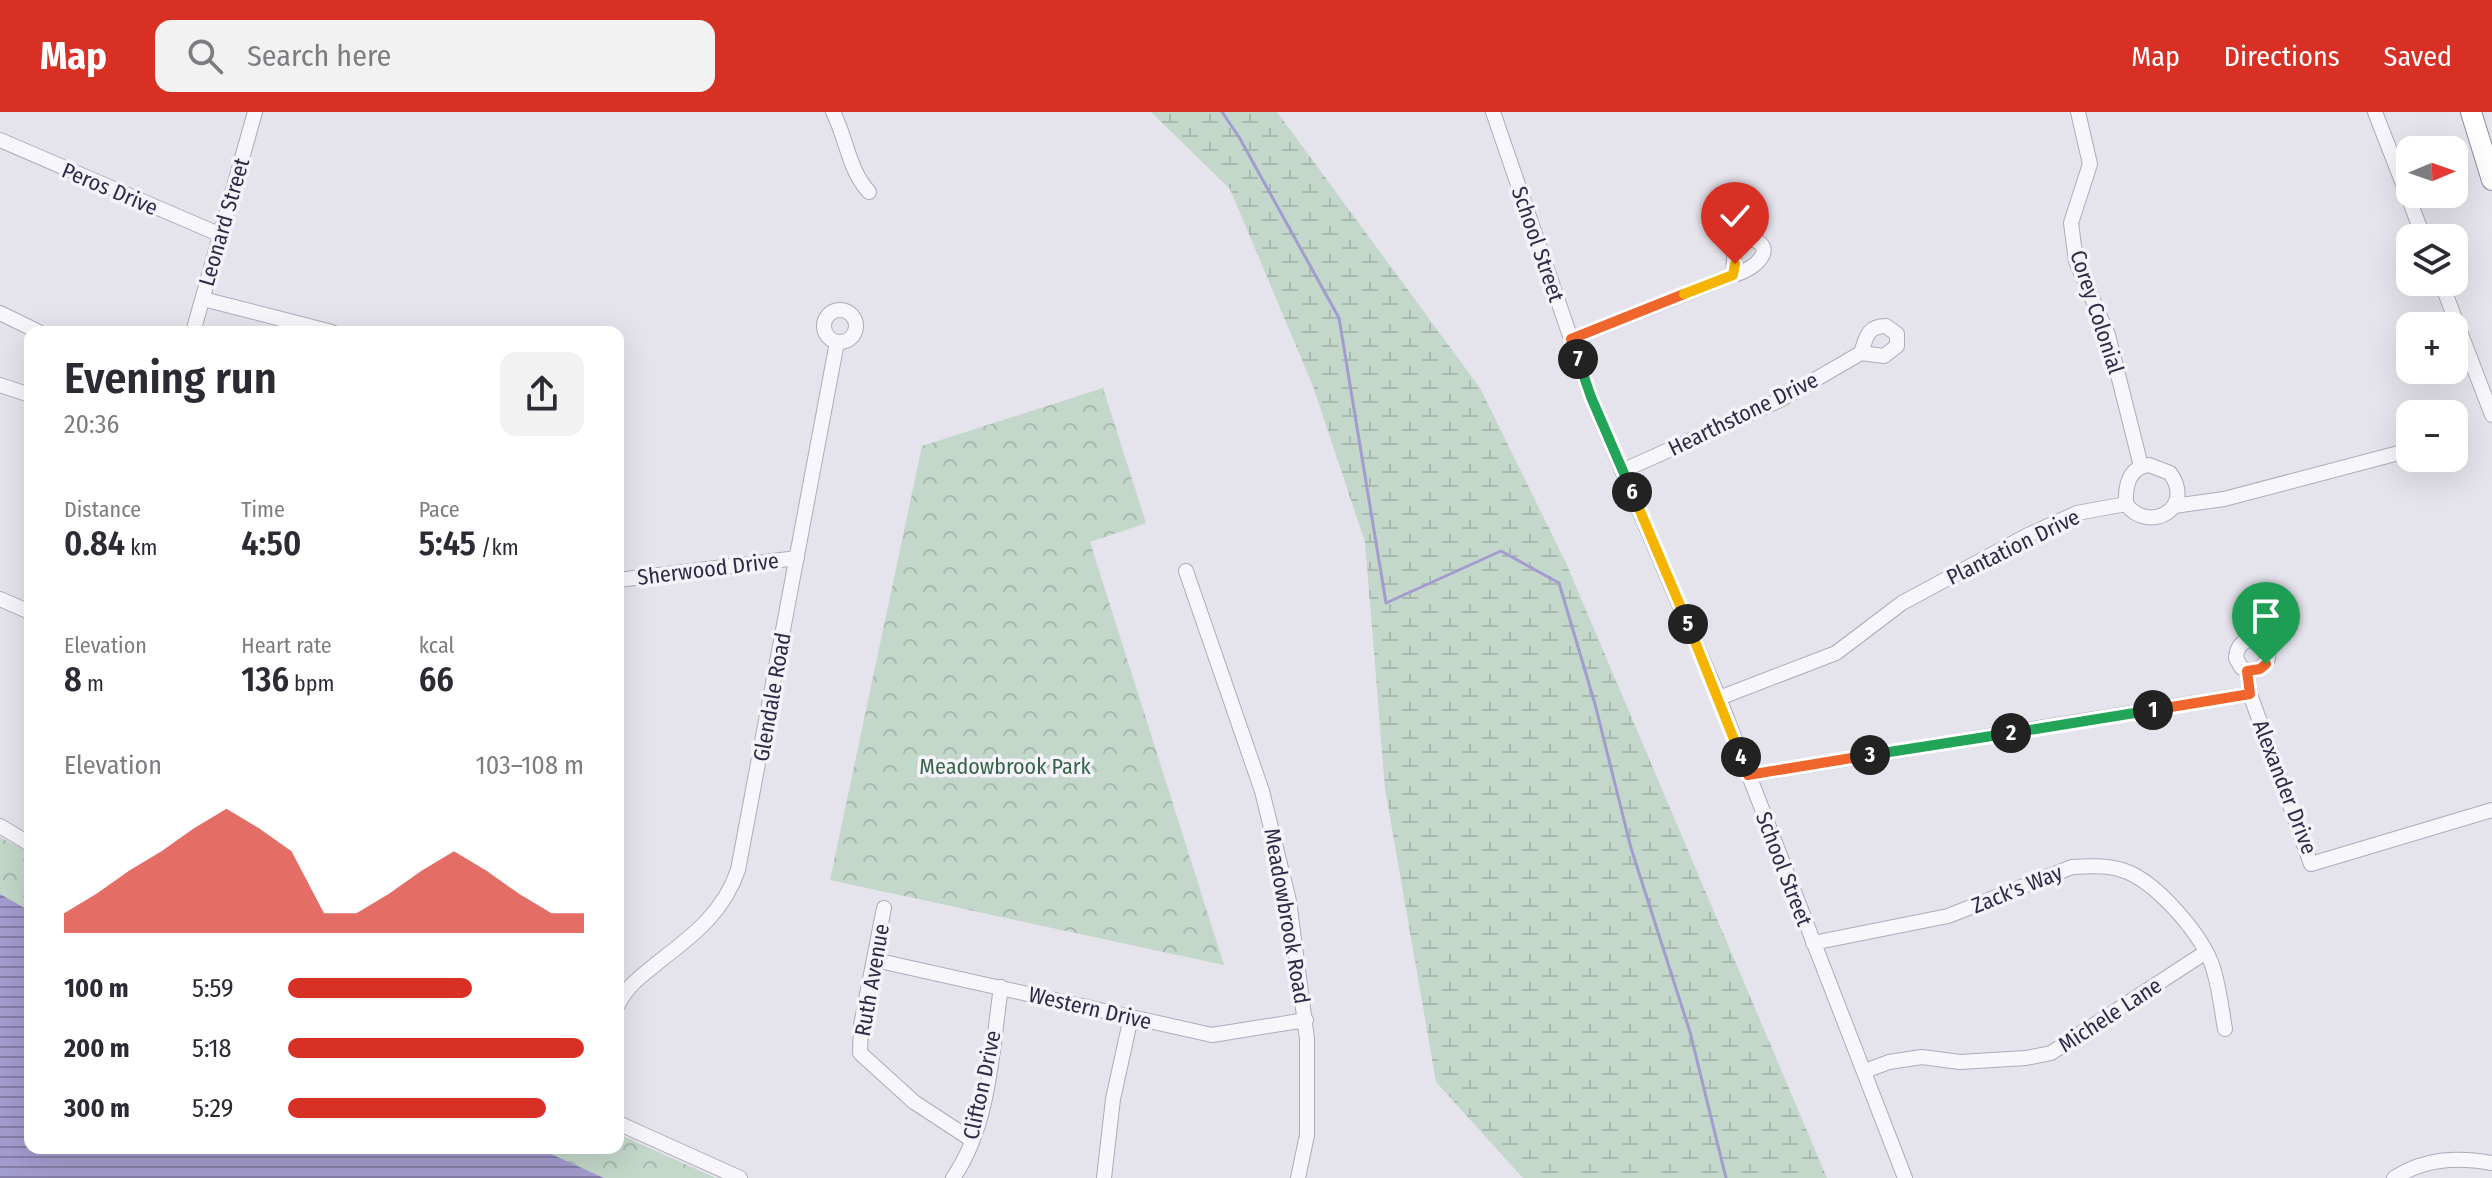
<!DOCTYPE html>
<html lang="en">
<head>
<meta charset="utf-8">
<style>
  body { margin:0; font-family:"Fira Sans Condensed",sans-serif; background:#f2f2f3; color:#2b2b33; height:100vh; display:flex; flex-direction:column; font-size:30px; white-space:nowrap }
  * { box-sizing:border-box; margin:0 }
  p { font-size:26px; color:#7c7c81 }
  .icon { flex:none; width:44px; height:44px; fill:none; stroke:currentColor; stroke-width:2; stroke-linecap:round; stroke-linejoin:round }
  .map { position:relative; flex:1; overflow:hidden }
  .panel { position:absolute; left:24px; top:214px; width:600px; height:828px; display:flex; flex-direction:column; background:#fff; border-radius:16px; box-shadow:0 8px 32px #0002 }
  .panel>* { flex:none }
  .needle { width:52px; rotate:88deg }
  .tools { position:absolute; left:2396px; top:24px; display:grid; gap:16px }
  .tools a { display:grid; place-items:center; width:72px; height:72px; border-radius:16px; background:#fff; box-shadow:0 8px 32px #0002; font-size:40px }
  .pin { position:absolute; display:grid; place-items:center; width:68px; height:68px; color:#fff; margin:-82px -34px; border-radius:50% 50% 50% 0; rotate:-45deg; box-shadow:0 0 8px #0007 }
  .pin .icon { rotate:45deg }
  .km { position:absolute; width:40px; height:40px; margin:-20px; border-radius:50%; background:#222; color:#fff; font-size:22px; line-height:40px; text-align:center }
  .round { display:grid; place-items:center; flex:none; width:84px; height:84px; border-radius:16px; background:#f2f2f3 }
  .overview { display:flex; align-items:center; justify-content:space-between; height:136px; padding:0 40px }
  h1 { font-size:44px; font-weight:600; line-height:60px }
  .figures { display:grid; grid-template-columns:repeat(3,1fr); gap:12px; height:136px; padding:8px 40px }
  .figures div { display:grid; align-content:center }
  .figures b { font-size:34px; font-weight:600 }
  .figures small { font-size:22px; font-weight:400 }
  .figures p { font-size:22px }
  .chart { height:224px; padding:16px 40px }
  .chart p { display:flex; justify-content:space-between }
  .chart svg { width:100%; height:144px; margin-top:8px; fill:#d93025; opacity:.7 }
  ul { padding:0 40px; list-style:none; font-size:26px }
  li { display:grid; grid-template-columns:128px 96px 1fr; align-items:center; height:60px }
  li i { height:20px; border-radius:10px; background:#d93025 }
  header { display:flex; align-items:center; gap:48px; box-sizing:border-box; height:112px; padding:0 40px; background:#d93025; color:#fff }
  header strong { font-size:38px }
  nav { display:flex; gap:44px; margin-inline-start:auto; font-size:28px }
  .search { width:560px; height:72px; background:#f2f2f3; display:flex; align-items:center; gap:20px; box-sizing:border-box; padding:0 28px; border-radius:16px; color:#7c7c81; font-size:30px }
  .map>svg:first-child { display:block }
  .forest { fill:url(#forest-crowns) }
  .wetland { fill:url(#wetland-marsh) }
  .water { fill:url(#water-rules) }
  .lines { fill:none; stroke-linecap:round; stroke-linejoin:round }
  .stream { stroke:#a39cce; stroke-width:3 }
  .minor-casing { stroke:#afabba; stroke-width:16 }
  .highway-casing { stroke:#8f89a4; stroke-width:22 }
  .minor { stroke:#f7f6fa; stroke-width:14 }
  .highway { stroke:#fff; stroke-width:20 }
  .split-1-casing { stroke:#fff; stroke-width:16 }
  .split-2-casing { stroke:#fff; stroke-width:16 }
  .split-3-casing { stroke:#fff; stroke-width:16 }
  .split-4-casing { stroke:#fff; stroke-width:16 }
  .split-5-casing { stroke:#fff; stroke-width:16 }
  .split-6-casing { stroke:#fff; stroke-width:16 }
  .split-7-casing { stroke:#fff; stroke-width:16 }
  .split-8-casing { stroke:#fff; stroke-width:16 }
  .split-9-casing { stroke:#fff; stroke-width:16 }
  .split-1 { stroke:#f0652b; stroke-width:10 }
  .split-2 { stroke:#22a559; stroke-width:10 }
  .split-3 { stroke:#22a559; stroke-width:10 }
  .split-4 { stroke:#f0652b; stroke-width:10 }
  .split-5 { stroke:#f5b400; stroke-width:10 }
  .split-6 { stroke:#f5b400; stroke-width:10 }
  .split-7 { stroke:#22a559; stroke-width:10 }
  .split-8 { stroke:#f0652b; stroke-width:10 }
  .split-9 { stroke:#f5b400; stroke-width:10 }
  .labels { text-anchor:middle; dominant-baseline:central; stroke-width:7; stroke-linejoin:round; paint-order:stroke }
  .street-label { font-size:22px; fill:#312946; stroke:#f4f3f9 }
  .park-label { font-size:22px; fill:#356349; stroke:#f4f3f9 }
</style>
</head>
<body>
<header>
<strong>Map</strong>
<div class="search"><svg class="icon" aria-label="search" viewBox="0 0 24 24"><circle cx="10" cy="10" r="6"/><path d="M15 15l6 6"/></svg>Search here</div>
<nav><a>Map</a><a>Directions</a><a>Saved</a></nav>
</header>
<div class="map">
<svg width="2492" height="1066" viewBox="0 0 2492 1066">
  <defs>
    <pattern id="forest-crowns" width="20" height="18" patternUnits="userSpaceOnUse" patternTransform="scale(2)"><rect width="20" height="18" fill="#c3d7ca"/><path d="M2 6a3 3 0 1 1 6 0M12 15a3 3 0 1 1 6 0" fill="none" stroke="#a8b9af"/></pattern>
    <pattern id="wetland-marsh" width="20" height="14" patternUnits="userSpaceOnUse" patternTransform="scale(2)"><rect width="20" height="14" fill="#c3d7ca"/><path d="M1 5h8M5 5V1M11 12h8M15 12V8" fill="none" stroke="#a8b9af"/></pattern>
    <pattern id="water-rules" width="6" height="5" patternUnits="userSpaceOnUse" patternTransform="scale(2)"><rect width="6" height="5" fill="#a39cce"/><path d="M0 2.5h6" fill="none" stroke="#857fa9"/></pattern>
  </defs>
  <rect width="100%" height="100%" fill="#e5e3ec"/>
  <g class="forest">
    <polygon points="1103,276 1146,411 1090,430 1224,853 830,768 922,334"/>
    <polygon points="0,725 30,741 30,799 0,782"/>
    <polygon points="618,1022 716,1066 604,1066 538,1036 618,1036"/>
  </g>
  <polygon class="wetland" points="1151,0 1277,0 1480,276 1566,451 1827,1066 1523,1066 1436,970 1385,676 1365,430 1313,274 1230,77"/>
  <polygon class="water" points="0,782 30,799 30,1036 538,1036 604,1066 0,1066"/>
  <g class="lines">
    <polyline class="stream" points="1222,0 1239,25 1339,206 1386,491 1501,439 1559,471 1595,592 1631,736 1690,920 1726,1066"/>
    <defs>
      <g id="minor">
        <path d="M833 0C847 27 848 57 869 80"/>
        <polyline points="1493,0 1591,285 1719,586 1905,1066"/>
        <polyline points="2078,0 2090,52 2071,111 2076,149 2108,223 2141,354"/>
        <polyline points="2375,0 2424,126"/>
        <polyline points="0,28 221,123"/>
        <polyline points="2441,170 2492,303"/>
        <polyline points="203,187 332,220"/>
        <circle cx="840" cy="214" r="16"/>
        <polyline points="0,201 39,220"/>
        <polyline points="193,220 255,0"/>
        <path d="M1571 227 1733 163C1735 149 1731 134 1744 126 1781 130 1759 157 1733 163"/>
        <polyline points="0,273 30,283"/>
        <path d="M2149 353 2170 361C2196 397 2148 422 2126 392 2125 374 2129 355 2149 353Z"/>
        <path d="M1622 359 1780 288 1861 241 1884 244 1897 234V222L1886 214C1867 214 1866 226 1861 241"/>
        <polyline points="2174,394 2224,387 2410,338"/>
        <polyline points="1186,459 1262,679 1289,789 1307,927 1307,1023 1298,1066"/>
        <polyline points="618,468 797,446"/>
        <polyline points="0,487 30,500"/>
        <path d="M2247 559 2260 557 2268 547 2266 535C2253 522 2237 528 2236 546L2241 555 2247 559 2250 582 2311 752 2492 698"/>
        <polyline points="1719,586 1836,541 1902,491 2028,423 2077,401 2126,392"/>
        <polyline points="1748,663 2250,582"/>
        <polyline points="0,714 30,732"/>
        <polyline points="884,796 861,913 860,941 914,990 972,1028"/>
        <path d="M1813 831 1948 804 2072 755C2089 754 2106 753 2122 758 2155 768 2198 819 2211 850 2219 871 2221 895 2225 917"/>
        <polyline points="875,848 1212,923 1306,908"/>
        <path d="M618 893C627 873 644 862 661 848 695 822 724 799 738 758L837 230"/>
        <polyline points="1865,959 1889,950 1922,945 1960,950 2026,946 2051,941 2206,840"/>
        <polyline points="618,1011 740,1066"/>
        <path d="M953 1066C990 1013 992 937 1001 875"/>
        <polyline points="1104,1066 1113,987 1131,905"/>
        <path d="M2394 1066C2425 1046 2457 1045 2492 1051"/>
      </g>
      <polyline id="highway" points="2471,0 2492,68"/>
    </defs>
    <use href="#minor" class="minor-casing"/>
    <use href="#highway" class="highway-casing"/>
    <use href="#minor" class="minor"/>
    <use href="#highway" class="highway"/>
  </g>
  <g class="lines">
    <defs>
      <polyline id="split-1" points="2153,598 2250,582 2247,559 2260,557 2266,552"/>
      <polyline id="split-2" points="2011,621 2153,598"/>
      <polyline id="split-3" points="1870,643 2011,621"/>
      <polyline id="split-4" points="1741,645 1748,663 1870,643"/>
      <polyline id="split-5" points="1688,512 1741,645"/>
      <polyline id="split-6" points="1632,380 1688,512"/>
      <polyline id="split-7" points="1578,247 1591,285 1632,380"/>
      <polyline id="split-8" points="1578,247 1571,227 1684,182"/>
      <polyline id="split-9" points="1684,182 1733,163 1735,152"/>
    </defs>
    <use href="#split-1" class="split-1-casing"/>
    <use href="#split-2" class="split-2-casing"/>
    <use href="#split-3" class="split-3-casing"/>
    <use href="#split-4" class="split-4-casing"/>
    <use href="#split-5" class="split-5-casing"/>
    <use href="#split-6" class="split-6-casing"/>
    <use href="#split-7" class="split-7-casing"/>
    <use href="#split-8" class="split-8-casing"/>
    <use href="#split-9" class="split-9-casing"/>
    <use href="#split-1" class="split-1"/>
    <use href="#split-2" class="split-2"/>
    <use href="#split-3" class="split-3"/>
    <use href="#split-4" class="split-4"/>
    <use href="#split-5" class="split-5"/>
    <use href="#split-6" class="split-6"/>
    <use href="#split-7" class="split-7"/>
    <use href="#split-8" class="split-8"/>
    <use href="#split-9" class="split-9"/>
  </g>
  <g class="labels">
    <g class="street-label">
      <text transform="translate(110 77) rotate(23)">Peros Drive</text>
      <text transform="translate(224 110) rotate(-74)">Leonard Street</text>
      <text transform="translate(1538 132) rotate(71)">School Street</text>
      <text transform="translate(2097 200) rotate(72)">Corey Colonial</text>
      <text transform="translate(1743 302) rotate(-26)">Hearthstone Drive</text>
      <text transform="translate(2013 435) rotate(-26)">Plantation Drive</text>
      <text transform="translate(708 457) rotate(-7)">Sherwood Drive</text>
      <text transform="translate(772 585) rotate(-80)">Glendale Road</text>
      <text transform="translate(2285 675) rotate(69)">Alexander Drive</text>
      <text transform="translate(1784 757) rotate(69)">School Street</text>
      <text transform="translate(2017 777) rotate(-22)">Zack's Way</text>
      <text transform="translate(1287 804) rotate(80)">Meadowbrook Road</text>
      <text transform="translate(872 868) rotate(-80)">Ruth Avenue</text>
      <text transform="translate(1090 896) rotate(13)">Western Drive</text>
      <text transform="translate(2110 903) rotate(-33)">Michele Lane</text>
      <text transform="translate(982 973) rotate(-78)">Clifton Drive</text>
    </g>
    <g class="park-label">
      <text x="1005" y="654">Meadowbrook Park</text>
    </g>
  </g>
</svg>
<div class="tools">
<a><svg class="needle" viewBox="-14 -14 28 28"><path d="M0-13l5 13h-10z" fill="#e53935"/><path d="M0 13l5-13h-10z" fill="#7c7c81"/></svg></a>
<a><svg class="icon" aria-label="layers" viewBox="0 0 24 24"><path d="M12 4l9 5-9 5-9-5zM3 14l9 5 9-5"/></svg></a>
<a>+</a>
<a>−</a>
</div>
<div class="pin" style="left:2266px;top:552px;background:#1e9e55"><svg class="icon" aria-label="arrive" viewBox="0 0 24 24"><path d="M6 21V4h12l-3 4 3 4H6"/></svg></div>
<div class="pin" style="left:1735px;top:152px;background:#d93025"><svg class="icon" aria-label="check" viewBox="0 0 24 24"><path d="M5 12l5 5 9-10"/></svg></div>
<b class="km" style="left:2153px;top:598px">1</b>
<b class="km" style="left:2011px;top:621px">2</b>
<b class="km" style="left:1870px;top:643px">3</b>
<b class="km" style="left:1741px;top:645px">4</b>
<b class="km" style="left:1688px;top:512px">5</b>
<b class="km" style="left:1632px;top:380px">6</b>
<b class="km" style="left:1578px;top:247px">7</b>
<section class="panel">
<div class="overview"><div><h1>Evening run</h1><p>20:36</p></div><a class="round"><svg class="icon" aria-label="share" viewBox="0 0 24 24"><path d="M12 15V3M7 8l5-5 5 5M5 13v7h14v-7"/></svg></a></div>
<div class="figures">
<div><p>Distance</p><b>0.84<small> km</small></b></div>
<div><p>Time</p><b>4:50</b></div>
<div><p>Pace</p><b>5:45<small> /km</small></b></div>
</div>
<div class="figures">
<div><p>Elevation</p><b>8<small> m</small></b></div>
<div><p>Heart rate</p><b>136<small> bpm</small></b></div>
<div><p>kcal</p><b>66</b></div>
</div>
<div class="chart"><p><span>Elevation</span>103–108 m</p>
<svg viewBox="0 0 160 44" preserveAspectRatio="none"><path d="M0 44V38L10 32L20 25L30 19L40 12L50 6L60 12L70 19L80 38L90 38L100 32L110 25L120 19L130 25L140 32L150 38L160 38V44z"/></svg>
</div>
<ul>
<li><b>100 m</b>5:59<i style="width:62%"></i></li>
<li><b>200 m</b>5:18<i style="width:100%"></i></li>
<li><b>300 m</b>5:29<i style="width:87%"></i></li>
</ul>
</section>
</div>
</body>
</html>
